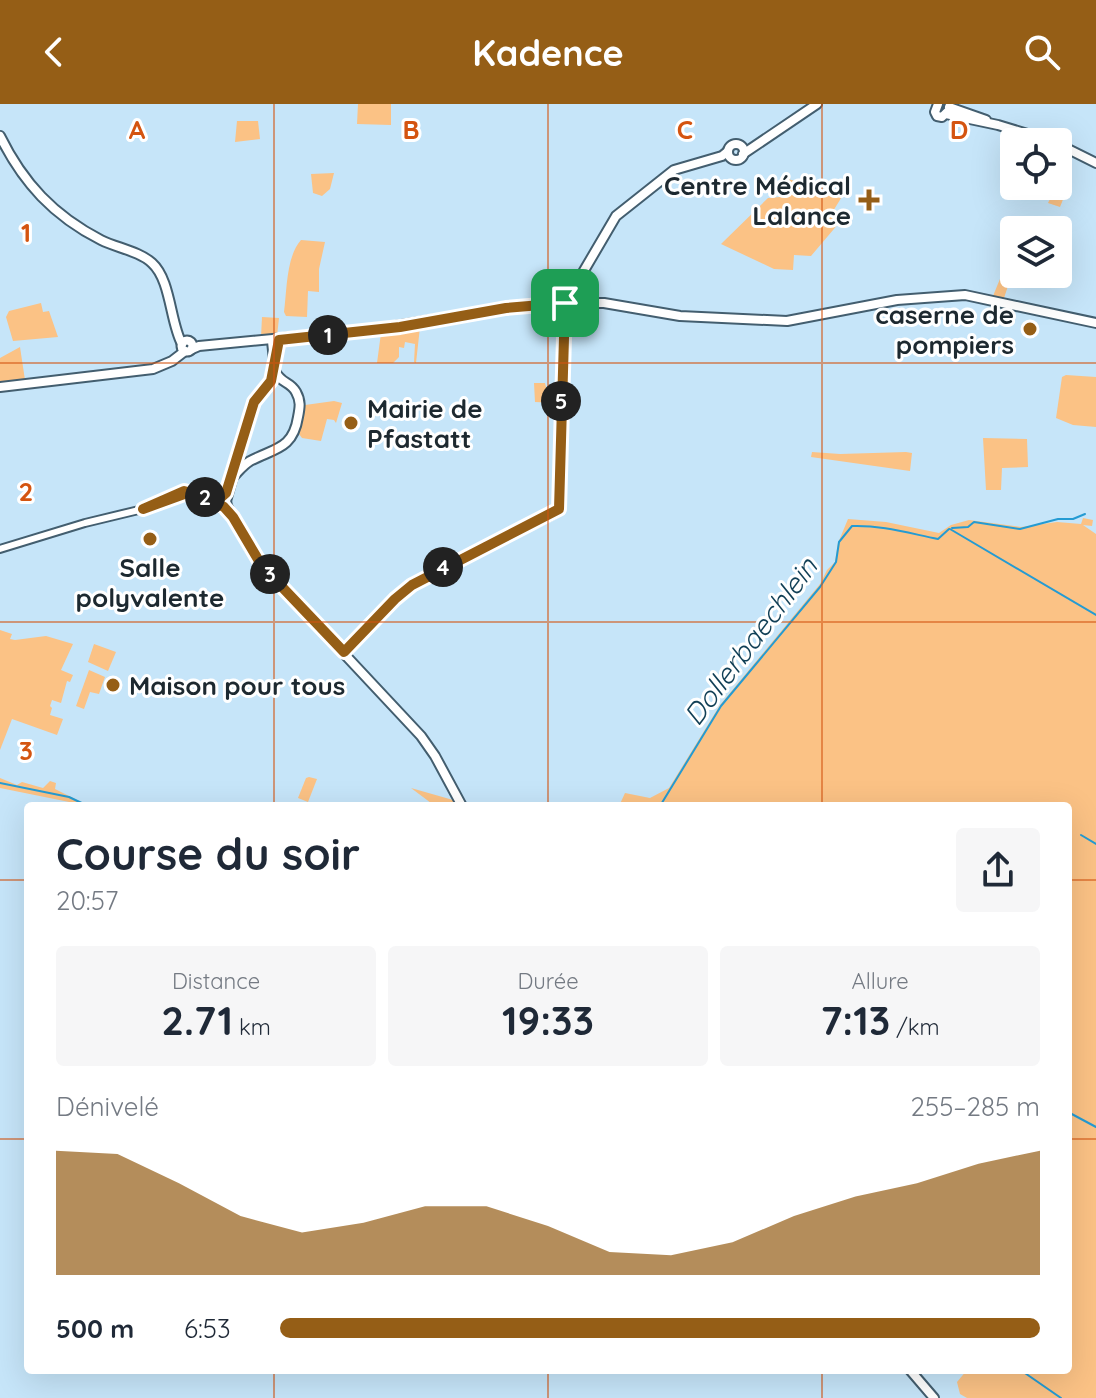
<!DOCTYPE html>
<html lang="fr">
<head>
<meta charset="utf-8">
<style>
  body { margin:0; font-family:Quicksand,sans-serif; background:#f6f6f7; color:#1f2937; height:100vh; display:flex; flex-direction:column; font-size:30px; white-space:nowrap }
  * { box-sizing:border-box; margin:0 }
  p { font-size:26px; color:#747a83 }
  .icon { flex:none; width:44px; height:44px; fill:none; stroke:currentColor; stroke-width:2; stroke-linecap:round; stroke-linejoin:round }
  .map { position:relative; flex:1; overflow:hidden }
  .drawer { position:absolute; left:24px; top:698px; width:1048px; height:572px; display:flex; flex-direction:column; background:#fff; border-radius:8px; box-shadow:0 8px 32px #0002 }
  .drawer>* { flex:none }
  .fabs { position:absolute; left:1000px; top:24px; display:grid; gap:16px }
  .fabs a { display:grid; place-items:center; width:72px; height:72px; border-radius:8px; background:#fff; box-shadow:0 8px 32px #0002; font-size:40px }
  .pin { position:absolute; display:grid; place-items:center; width:68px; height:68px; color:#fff; margin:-34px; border-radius:16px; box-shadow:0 4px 12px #0006 }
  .km { position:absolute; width:40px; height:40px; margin:-20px; border-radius:50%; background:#222; color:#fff; font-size:22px; line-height:40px; text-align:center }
  .round { display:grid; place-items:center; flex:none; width:84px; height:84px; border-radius:8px; background:#f6f6f7 }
  .headline { display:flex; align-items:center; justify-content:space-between; height:136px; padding:0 32px }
  h1 { font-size:44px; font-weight:800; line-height:60px }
  .stats { display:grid; grid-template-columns:repeat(3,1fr); gap:12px; height:136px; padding:8px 32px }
  .stats div { display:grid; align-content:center; border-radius:8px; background:#f6f6f7; text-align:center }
  .stats b { font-size:40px; font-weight:800 }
  .stats small { font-size:22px; font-weight:400 }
  .stats p { font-size:22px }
  .chart { height:224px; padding:16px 32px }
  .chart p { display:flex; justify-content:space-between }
  .chart svg { width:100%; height:144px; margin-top:8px; fill:#955e16; opacity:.7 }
  ul { padding:0 32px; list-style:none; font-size:26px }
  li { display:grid; grid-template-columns:128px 96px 1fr; align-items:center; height:60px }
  li i { height:20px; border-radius:10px; background:#955e16 }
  header { display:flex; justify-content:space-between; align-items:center; height:104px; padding:0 32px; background:#955e16; color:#fff; font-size:36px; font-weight:800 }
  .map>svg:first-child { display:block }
  .green { fill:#fbc285 }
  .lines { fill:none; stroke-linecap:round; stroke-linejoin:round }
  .stream { stroke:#249bd3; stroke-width:2 }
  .minor-casing { stroke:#435e6f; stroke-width:10 }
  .major-casing { stroke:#435e6f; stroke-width:12 }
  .minor { stroke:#fff; stroke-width:6 }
  .major { stroke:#fff; stroke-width:8 }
  .route-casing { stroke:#fff; stroke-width:16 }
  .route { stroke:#955e16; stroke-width:10 }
  .grid { fill:none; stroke:#d45410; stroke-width:2; stroke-opacity:0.55 }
  .poi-dot { fill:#955e16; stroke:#fff; stroke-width:3 }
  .labels { text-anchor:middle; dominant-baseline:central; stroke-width:6; stroke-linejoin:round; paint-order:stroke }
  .poi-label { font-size:26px; font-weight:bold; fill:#1d2930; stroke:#fff; text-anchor:end }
  .water-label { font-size:28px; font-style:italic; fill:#103f56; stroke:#fff }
  .grid-label { font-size:26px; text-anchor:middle; font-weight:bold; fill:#d45410; stroke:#fff; stroke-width:6; stroke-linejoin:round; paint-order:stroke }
</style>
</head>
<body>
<header><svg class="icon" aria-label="back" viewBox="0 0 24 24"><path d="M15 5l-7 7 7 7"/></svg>Kadence<svg class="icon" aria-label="search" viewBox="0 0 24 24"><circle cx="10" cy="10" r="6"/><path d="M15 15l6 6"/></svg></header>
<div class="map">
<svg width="1096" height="1294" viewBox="0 0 1096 1294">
  <rect width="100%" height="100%" fill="#c6e5f9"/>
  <g class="green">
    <polygon points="358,0 391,0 391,21 357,20"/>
    <polygon points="237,17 258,17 260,35 235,38"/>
    <polygon points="334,69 330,85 322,92 313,89 311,70"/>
    <polygon points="788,75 843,91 830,112 839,119 811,152 794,151 793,166 774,165 721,140 768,94 780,93"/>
    <polygon points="1058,78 1068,83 1060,103 1048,99"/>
    <path d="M301 136 325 138 319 165V188L308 187 307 213 286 212 284 208C287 186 286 153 301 136Z"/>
    <polygon points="1002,170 1011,173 1004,194 993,192"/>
    <polygon points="41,199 43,208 49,207 58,233 13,237 6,213 9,207"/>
    <polygon points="262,213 279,214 277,232 261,233"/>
    <polygon points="420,223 416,259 414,258 415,240 405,238 404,244 399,243 399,253 393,259 377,259 381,229"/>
    <polygon points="20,243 25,276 0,278 0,254"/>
    <polygon points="1066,271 1096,273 1096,323 1073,321 1056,314 1062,273"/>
    <polygon points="534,279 545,279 546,283 557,283 556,299 535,298"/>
    <polygon points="334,297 342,299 336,319 334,316 327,315 321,337 302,334 299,330 305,301"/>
    <polygon points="983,334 1027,335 1028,363 1002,364 1001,386 986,386"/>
    <polygon points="812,348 840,350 906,348 912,349 910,367 811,353"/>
    <polygon points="1083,414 1093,416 1092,422 1083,421 1096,430 1096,1294 967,1294 960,1290 957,1278 967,1266 1068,1266 1068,702 619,702 625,689 650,694 669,684 720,601 820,480 827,466 835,458 838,439 848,415 886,418 939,429 951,421 969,416 1021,423 1057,418 1081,420"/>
    <polygon points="0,526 12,530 10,535 15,536 46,532 73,540 61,566 73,571 70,578 67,577 61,599 52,596 50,602 52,604 50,611 63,615 57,631 12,615 0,646"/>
    <polygon points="94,540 116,548 108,567 88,558"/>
    <polygon points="89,566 105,573 99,590 90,588 84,605 76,602"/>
    <polygon points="309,673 317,675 308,698 298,694 306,674"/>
    <polygon points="0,674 17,681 22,678 43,684 50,677 56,679 55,685 89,702 0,684"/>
    <polygon points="411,684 453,696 458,702 448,700 435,702"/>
  </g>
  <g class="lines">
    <g class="stream">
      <polyline points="952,424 968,423 974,418 1020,425 1058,415 1073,415 1085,410"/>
      <polyline points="950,425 1096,511"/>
      <polyline points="0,679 69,693 88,702"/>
      <path d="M660 702 721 602 820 483 836 458 839 438 852 422C881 421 908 429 938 435L949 425"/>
      <polyline points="1081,731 1096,740"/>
      <polyline points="1068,1008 1096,1023"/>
      <polyline points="1022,1267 1061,1294"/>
    </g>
    <defs>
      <g id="minor">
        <polyline points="190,387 218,396"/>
        <polyline points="0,445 85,419 143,405 184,389 193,389"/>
        <path d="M344 548C363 528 382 503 404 486 450 451 509 437 558 408L561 399 565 199"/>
      </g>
      <g id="major">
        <polyline points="938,0 935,8 937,12 942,13 947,8"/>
        <polyline points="949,3 986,16"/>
        <polyline points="946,10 998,21 1054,38"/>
        <path d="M0 32C23 79 54 112 101 136 117 144 139 147 152 159 171 176 170 218 182 240"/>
        <circle cx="736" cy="48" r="8"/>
        <polyline points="1058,40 1096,59"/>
        <polyline points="743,50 817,0"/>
        <polyline points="565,199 616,112 674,66 722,52 727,48"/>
        <circle cx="187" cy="242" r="5.5"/>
        <polyline points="192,245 199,242 377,225 506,204 576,199 604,199 680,212 787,217 897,196 965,191 1096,219"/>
        <polyline points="0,283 153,265 172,257 185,247"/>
        <path d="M232 374C238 368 243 361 250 357 275 344 293 345 298 313 300 303 301 297 296 288 290 277 281 280 275 267"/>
        <circle cx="222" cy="399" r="4.5"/>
        <polyline points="226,397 254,298 269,281 275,267 272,237"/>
        <polyline points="226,400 249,443 262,462 421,632 435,652 462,702"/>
        <polyline points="910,1266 934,1294"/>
      </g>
    </defs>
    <use href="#minor" class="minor-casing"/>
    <use href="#major" class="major-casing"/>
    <use href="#minor" class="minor"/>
    <use href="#major" class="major"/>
  </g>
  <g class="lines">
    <defs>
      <polyline id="route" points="565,199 506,204 400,223 279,236 271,277 254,298 226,389 218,396 184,387 143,405 187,389 207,394 224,403 233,413 262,462 344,548 395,495 412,481 559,405 565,199"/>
    </defs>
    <use href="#route" class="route-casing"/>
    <use href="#route" class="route"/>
  </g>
  <path class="grid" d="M274 0V702M548 0V702M822 0V702M0 259H1096M0 518H1096M0 776H28M1068 776H1096M0 1035H28M1068 1035H1096M274 1266V1294M548 1266V1294M822 1266V1294"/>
  <g class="poi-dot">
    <path d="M865 84h8v8h8v8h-8v8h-8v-8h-8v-8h8z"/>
    <circle cx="1030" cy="225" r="8"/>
    <circle cx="351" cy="319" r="8"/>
    <circle cx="150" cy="435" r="8"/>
    <circle cx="113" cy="581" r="8"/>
  </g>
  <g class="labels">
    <g class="poi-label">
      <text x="851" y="81">Centre Médical<tspan x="851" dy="30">Lalance</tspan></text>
      <text x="1014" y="210">caserne de<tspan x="1014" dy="30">pompiers</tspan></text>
      <text x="367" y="304" text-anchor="start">Mairie de<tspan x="367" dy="30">Pfastatt</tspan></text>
      <text x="150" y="463" text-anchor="middle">Salle<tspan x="150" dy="30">polyvalente</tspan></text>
      <text x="129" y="581" text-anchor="start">Maison pour tous</text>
    </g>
    <g class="water-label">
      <text transform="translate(750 537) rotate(-53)">Dollerbaechlein</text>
    </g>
  </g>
  <g class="grid-label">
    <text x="137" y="35">A</text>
    <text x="411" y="35">B</text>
    <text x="685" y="35">C</text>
    <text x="959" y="35">D</text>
    <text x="26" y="138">1</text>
    <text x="26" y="397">2</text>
    <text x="26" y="656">3</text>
  </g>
</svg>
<div class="fabs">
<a><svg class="icon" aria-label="locate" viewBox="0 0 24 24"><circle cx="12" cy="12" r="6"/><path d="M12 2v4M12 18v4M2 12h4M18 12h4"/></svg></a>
<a><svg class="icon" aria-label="layers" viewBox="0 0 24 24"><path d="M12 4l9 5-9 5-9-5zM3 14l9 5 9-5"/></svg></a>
</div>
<div class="pin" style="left:565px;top:199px;background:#1e9e55"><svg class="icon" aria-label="arrive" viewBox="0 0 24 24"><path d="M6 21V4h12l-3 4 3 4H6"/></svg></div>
<b class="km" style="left:328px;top:231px">1</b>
<b class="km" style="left:205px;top:393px">2</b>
<b class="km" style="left:270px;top:470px">3</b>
<b class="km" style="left:443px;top:463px">4</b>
<b class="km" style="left:561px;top:297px">5</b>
<section class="drawer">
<div class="headline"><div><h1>Course du soir</h1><p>20:57</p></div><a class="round"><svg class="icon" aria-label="share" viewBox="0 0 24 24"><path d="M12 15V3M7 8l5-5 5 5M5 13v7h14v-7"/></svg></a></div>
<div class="stats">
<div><p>Distance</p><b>2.71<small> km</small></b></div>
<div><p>Durée</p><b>19:33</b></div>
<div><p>Allure</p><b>7:13<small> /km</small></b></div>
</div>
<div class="chart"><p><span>Dénivelé</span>255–285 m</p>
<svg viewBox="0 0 160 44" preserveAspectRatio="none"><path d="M0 44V6L10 7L20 16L30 26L40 31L50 28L60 23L70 23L80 29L90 37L100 38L110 34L120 26L130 20L140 16L150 10L160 6V44z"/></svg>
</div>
<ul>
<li><b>500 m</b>6:53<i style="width:100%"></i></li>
</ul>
</section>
</div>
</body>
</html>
